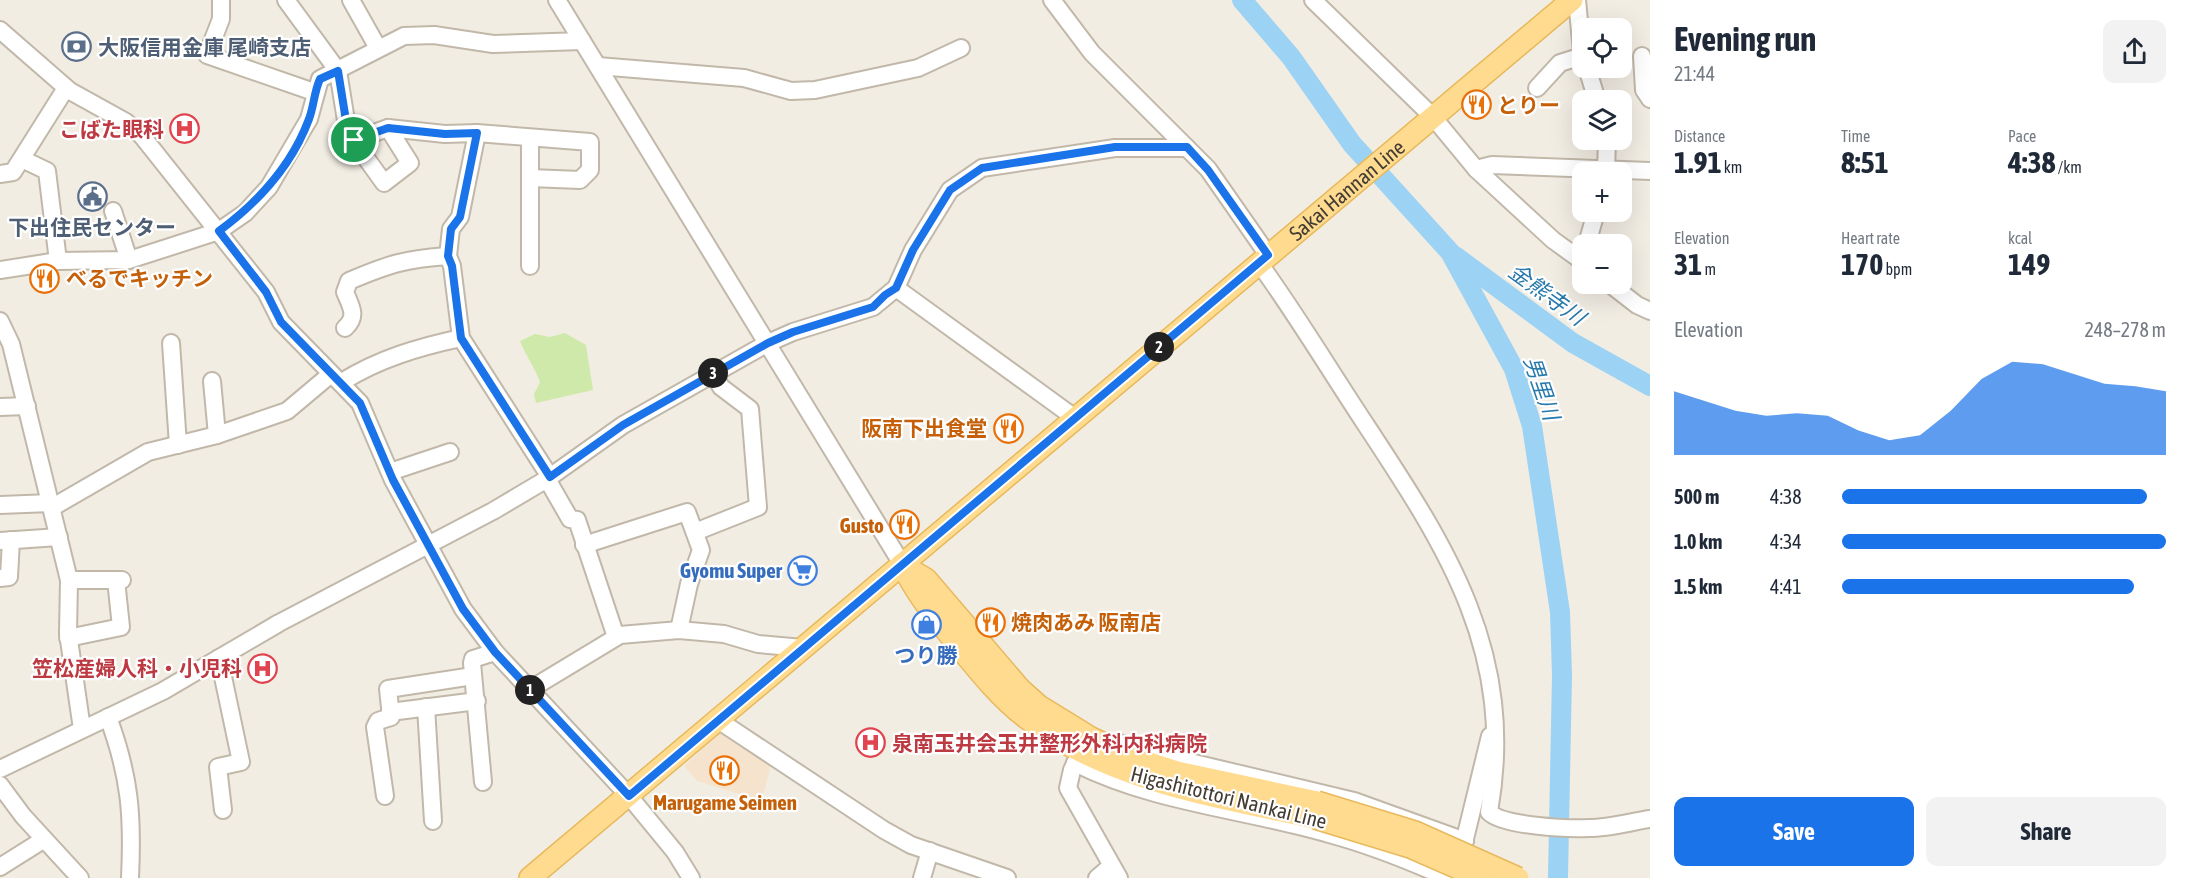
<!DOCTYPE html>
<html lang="en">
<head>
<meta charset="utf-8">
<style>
  body { margin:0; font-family:"Asap Condensed","Noto Sans JP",sans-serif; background:#f2f2f3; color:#1f2937; height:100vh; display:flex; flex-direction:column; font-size:22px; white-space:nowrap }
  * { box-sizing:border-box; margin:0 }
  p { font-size:20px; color:#747a83 }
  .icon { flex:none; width:33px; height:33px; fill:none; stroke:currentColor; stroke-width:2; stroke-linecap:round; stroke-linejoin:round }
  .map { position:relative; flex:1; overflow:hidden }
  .panel { display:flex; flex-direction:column; background:#fff; width:540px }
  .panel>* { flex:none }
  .buttons { position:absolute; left:1572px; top:18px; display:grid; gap:12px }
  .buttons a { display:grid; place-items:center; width:60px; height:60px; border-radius:12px; background:#fff; box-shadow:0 6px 24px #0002; font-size:30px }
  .pin { position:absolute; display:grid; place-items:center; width:51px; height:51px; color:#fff; margin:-26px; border:3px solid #fff; border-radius:50%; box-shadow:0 2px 6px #0007 }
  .km { position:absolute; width:30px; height:30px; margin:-15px; border-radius:50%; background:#222; color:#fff; font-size:16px; line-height:30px; text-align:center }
  .round { display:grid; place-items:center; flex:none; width:63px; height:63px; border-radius:12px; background:#f2f2f3 }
  .summary { display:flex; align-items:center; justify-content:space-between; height:102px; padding:0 24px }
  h1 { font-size:33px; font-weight:700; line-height:45px }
  .metrics { display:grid; grid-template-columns:repeat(3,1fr); gap:9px; height:102px; padding:6px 24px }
  .metrics div { display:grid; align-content:center }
  .metrics b { font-size:30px; font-weight:700 }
  .metrics small { font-size:16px; font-weight:400 }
  .metrics p { font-size:16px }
  .chart { height:168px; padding:12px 24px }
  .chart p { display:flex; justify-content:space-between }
  .chart svg { width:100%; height:108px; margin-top:6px; fill:#1a73e8; opacity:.7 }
  .action { display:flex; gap:12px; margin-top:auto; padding:12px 24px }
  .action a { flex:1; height:69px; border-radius:12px; background:#1a73e8; color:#fff; font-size:24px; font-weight:700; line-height:69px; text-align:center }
  .action a+a { background:#f2f2f3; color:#1f2937 }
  ul { padding:0 24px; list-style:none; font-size:20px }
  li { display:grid; grid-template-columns:96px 72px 1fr; align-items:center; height:45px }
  li i { height:15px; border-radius:8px; background:#1a73e8 }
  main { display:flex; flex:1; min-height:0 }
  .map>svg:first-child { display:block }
  .commercial { fill:#f6e3cd }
  .green { fill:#cfe9aa }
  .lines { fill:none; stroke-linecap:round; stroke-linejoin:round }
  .river { stroke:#9cd2f3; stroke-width:20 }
  .minor-casing { stroke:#c1b8a9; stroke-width:20 }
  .major-casing { stroke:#e8b95c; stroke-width:24 }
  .minor { stroke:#fff; stroke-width:16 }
  .major { stroke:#ffdb90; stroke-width:21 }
  .major-bridge-casing { stroke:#e8b95c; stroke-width:24; stroke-linecap:butt }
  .major-bridge { stroke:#ffdb90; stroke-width:21 }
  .route-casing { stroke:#fff; stroke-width:12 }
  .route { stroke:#1a73e8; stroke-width:8 }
  .labels { text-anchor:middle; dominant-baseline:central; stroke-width:4.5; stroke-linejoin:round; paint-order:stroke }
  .service-label { font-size:21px; font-weight:bold; fill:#4e5e75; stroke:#fff; text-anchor:start }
  .food-label { font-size:21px; font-weight:bold; fill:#c56008; stroke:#fff; text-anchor:start }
  .health-label { font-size:21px; font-weight:bold; fill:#be3a42; stroke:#fff; text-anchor:end }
  .street-label { font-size:21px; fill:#443d33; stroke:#fff }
  .shop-label { font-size:21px; font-weight:bold; fill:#366cbe; stroke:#fff; text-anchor:end }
  .water-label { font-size:22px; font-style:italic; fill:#2879ac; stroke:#fff }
</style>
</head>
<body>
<main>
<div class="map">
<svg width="1650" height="878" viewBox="0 0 1650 878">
  <rect width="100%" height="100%" fill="#f2ede3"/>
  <polygon class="commercial" points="721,732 771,764 762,801 697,781 684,766"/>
  <path class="green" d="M565 333 586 345 593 390 536 403 534 394 540 382C534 366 526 356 520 341L535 334 550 337Z"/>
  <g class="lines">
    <g class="river">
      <polyline points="1242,0 1291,57 1352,144 1450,252 1514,369 1532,426 1560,612 1562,675 1558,878"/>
      <polyline points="1455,256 1573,343 1650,386"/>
    </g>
    <defs>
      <g id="minor">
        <polyline points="221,0 221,19 207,55 314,92"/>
        <polyline points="286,0 338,71 348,133 384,183 410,163 388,128 354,140"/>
        <polyline points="351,0 378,48"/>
        <polyline points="557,0 902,564"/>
        <polyline points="1052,0 1092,53 1208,169 1268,255"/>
        <polyline points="1313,0 1433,117 1476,169 1553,240 1582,261"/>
        <polyline points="1577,0 1582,52"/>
        <polyline points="0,30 70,91 126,122 142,136 266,292 281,322 360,403 393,480 463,609 495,652 629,796 675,852 691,878"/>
        <polyline points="1642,56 1644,90 1650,99"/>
        <polyline points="598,66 744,78 791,91 815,90 918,68 961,48"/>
        <polyline points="1587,68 1597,100"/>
        <polyline points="1537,88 1560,63 1582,56"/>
        <polyline points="388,128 445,134 477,133 590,142 590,170 580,180 530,178"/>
        <polyline points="477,133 460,217 451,229 448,256 452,266 461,338 550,477"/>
        <polyline points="530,138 530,266"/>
        <polyline points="22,159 47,171 58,261"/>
        <polyline points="1476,169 1492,165 1650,171"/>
        <polyline points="1606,172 1607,140"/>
        <polyline points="0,174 13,172 66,88"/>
        <polyline points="113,211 129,260"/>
        <polyline points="1587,244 1596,212"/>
        <path d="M1259 263C1296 314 1329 369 1364 422 1447 548 1517 653 1489 812 1502 826 1568 829 1589 828 1609 828 1630 822 1650 819"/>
        <polyline points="0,270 58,261 129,260 219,231 245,213 269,187 309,119 320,79 404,36 434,35 493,44 582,41"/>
        <polyline points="1610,284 1637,305 1650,311"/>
        <polyline points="896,288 1075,418"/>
        <polyline points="0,321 11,344 69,580 68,633 82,729"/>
        <path d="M345 328C358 316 351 307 345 292L349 281C389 264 405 259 448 256"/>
        <polyline points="171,343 178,445"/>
        <polyline points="212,381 217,435"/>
        <path d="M342 382C378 359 419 347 461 338"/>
        <polyline points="0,407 27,406"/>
        <polyline points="390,472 450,452"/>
        <polyline points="547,479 570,519 577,520 616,637"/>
        <polyline points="0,505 51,503"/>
        <polyline points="53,507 148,452 217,435 287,411 331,374"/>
        <polyline points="695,532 758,507 750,409 721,387 713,373"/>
        <polyline points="0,541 59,537"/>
        <polyline points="584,545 687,512 701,550 689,584 679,630"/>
        <polyline points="0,578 9,577 11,540"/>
        <polyline points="69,580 122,580"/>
        <polyline points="68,638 121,627 116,580"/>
        <polyline points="219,658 241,762 218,767 223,810"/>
        <polyline points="529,690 620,635 679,630 724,634 758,644 803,648"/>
        <polyline points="426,707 433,821"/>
        <polyline points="390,712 477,701"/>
        <path d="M108 717C130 776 133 816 130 878"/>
        <polyline points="718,720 884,830 911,845 1007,878"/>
        <polyline points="1119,743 1177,759 1354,801 1465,841"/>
        <polyline points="1080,753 1072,770 1068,788 1119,878"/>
        <path d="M1075 763C1155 803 1243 809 1329 834 1370 845 1410 861 1448 878"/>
        <polyline points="0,769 163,691 279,623 493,511 547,479 623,425 768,343 793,332 873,307 896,288 913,250 950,190 982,168 1115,148 1187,148"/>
        <polyline points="483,782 472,663 473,659 495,652"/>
        <polyline points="0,785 23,816 80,878"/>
        <polyline points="385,796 375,727 378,721 391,717 388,689 473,676"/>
        <polyline points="1462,851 1490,736"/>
        <polyline points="0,867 43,840"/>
        <polyline points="922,878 930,851"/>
        <polyline points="1097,878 1111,866"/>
      </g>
      <g id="major">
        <path d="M902 564C916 594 936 617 956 643 978 670 1000 698 1028 719 1111 781 1216 797 1315 818"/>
        <polyline points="902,565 926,579 1020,689 1039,706 1091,738 1134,758 1177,772 1317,802"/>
        <path id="s1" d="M530 878 1572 0"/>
      </g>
    </defs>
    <use href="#minor" class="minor-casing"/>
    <use href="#major" class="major-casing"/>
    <use href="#minor" class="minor"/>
    <use href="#major" class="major"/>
    <defs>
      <g id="major-bridge">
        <polyline points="1317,802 1415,832 1518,878"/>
        <polyline points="1315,818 1410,847 1481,878"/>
      </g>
    </defs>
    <use href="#major-bridge" class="major-bridge-casing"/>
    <use href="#major-bridge" class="major-bridge"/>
  </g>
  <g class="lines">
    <defs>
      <path id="route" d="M338 71 348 133 354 140 388 128 445 134 477 133 460 217 451 229 448 256 452 266 461 338 550 477 623 425 768 343 793 332 873 307 885 295 896 288 913 250 950 190 982 168 1115 147H1187L1208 170 1268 255 629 796 495 652 463 609 393 480 360 403 281 322 266 292 219 231C257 203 292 165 309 119 314 106 314 92 320 79Z"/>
    </defs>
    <use href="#route" class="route-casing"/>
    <use href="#route" class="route"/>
  </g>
  <defs>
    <symbol id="bank-ring" viewBox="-11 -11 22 22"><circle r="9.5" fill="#fff" stroke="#5c6f8a" stroke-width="1.5"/><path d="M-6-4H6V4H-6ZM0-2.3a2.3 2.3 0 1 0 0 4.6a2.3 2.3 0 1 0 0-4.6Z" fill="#5c6f8a"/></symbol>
    <symbol id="restaurant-ring" viewBox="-11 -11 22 22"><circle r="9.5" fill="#fff" stroke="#e8710a" stroke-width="1.5"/><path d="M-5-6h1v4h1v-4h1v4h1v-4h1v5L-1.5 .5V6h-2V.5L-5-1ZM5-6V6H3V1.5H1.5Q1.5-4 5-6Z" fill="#e8710a"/></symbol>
    <symbol id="hospital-ring" viewBox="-11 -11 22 22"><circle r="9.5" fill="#fff" stroke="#e0444e" stroke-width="1.5"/><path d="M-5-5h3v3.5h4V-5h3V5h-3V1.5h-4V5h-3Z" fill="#e0444e"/></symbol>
    <symbol id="civic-ring" viewBox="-11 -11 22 22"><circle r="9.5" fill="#fff" stroke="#5c6f8a" stroke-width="1.5"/><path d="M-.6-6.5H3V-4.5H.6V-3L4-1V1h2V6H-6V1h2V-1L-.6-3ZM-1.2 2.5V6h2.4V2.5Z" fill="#5c6f8a"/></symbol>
    <symbol id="supermarket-ring" viewBox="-11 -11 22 22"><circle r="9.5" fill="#fff" stroke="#3f7fe0" stroke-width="1.5"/><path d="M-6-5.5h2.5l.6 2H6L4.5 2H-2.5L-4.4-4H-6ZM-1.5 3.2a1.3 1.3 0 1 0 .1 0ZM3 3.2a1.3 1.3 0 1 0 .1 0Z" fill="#3f7fe0"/></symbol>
    <symbol id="shop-ring" viewBox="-11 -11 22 22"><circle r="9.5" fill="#fff" stroke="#3f7fe0" stroke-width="1.5"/><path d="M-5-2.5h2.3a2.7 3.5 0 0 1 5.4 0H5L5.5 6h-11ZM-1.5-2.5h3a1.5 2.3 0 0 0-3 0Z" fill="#3f7fe0"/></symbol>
  </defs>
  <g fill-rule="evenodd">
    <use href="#bank-ring" x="60" y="30" width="33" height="33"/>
    <use href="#restaurant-ring" x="1460" y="88" width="33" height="33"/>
    <use href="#hospital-ring" x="168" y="112" width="33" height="33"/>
    <use href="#civic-ring" x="76" y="180" width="33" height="33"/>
    <use href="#restaurant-ring" x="28" y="262" width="33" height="33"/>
    <use href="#restaurant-ring" x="992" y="412" width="33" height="33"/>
    <use href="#restaurant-ring" x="888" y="508" width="33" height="33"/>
    <use href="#supermarket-ring" x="786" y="554" width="33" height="33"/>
    <use href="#restaurant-ring" x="974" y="606" width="33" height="33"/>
    <use href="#shop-ring" x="910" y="608" width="33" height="33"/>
    <use href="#hospital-ring" x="246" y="652" width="33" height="33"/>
    <use href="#hospital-ring" x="854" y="726" width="33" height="33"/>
    <use href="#restaurant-ring" x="708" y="754" width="33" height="33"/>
  </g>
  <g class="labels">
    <g class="service-label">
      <text x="98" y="47">大阪信用金庫 尾崎支店</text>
      <text x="92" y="227" text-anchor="middle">下出住民センター</text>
    </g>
    <g class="food-label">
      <text x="1497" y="105">とりー</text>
      <text x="66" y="278">べるでキッチン</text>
      <text x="987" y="428" text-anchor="end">阪南下出食堂</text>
      <text x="884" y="525" text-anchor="end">Gusto</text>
      <text x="1011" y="622">焼肉あみ 阪南店</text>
      <text x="725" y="802" text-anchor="middle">Marugame Seimen</text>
    </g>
    <g class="health-label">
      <text x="164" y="129">こばた眼科</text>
      <text x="242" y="668">笠松産婦人科・小児科</text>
      <text x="892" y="743" text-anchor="start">泉南玉井会玉井整形外科内科病院</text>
    </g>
    <g class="street-label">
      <text stroke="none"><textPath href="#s1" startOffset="1068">Sakai Hannan Line</textPath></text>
      <text transform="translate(1229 797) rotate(14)">Higashitottori Nankai Line</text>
    </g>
    <g class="shop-label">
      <text x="782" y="570">Gyomu Super</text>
      <text x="926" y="655" text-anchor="middle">つり勝</text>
    </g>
    <g class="water-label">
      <text transform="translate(1547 294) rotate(36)">金熊寺川</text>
      <text transform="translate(1542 388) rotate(71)">男里川</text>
    </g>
  </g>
</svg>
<div class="buttons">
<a><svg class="icon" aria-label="locate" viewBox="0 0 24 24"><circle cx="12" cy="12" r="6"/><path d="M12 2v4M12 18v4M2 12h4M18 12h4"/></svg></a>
<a><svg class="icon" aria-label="layers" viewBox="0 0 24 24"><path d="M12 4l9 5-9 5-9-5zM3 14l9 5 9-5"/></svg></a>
<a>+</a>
<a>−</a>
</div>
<div class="pin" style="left:354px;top:140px;background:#1e9e55"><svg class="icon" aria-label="arrive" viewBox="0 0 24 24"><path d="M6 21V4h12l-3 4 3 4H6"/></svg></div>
<b class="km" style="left:530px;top:690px">1</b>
<b class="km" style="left:1159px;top:347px">2</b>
<b class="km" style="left:713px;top:373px">3</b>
</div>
<section class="panel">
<div class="summary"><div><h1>Evening run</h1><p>21:44</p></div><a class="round"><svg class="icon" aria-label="share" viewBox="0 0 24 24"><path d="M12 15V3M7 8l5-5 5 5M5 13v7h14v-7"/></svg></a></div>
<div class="metrics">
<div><p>Distance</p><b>1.91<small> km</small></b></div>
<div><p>Time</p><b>8:51</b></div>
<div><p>Pace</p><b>4:38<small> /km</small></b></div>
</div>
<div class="metrics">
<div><p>Elevation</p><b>31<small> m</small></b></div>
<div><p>Heart rate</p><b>170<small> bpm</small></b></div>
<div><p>kcal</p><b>149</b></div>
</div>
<div class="chart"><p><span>Elevation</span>248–278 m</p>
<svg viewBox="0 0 160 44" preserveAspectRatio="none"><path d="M0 44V18L10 22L20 26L30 28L40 27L50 28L60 34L70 38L80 36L90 26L100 13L110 6L120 7L130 11L140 15L150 16L160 18V44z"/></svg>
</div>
<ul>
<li><b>500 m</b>4:38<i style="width:94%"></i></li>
<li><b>1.0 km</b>4:34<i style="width:100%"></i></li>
<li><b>1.5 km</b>4:41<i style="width:90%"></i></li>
</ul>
<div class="action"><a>Save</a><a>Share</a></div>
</section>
</main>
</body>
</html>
